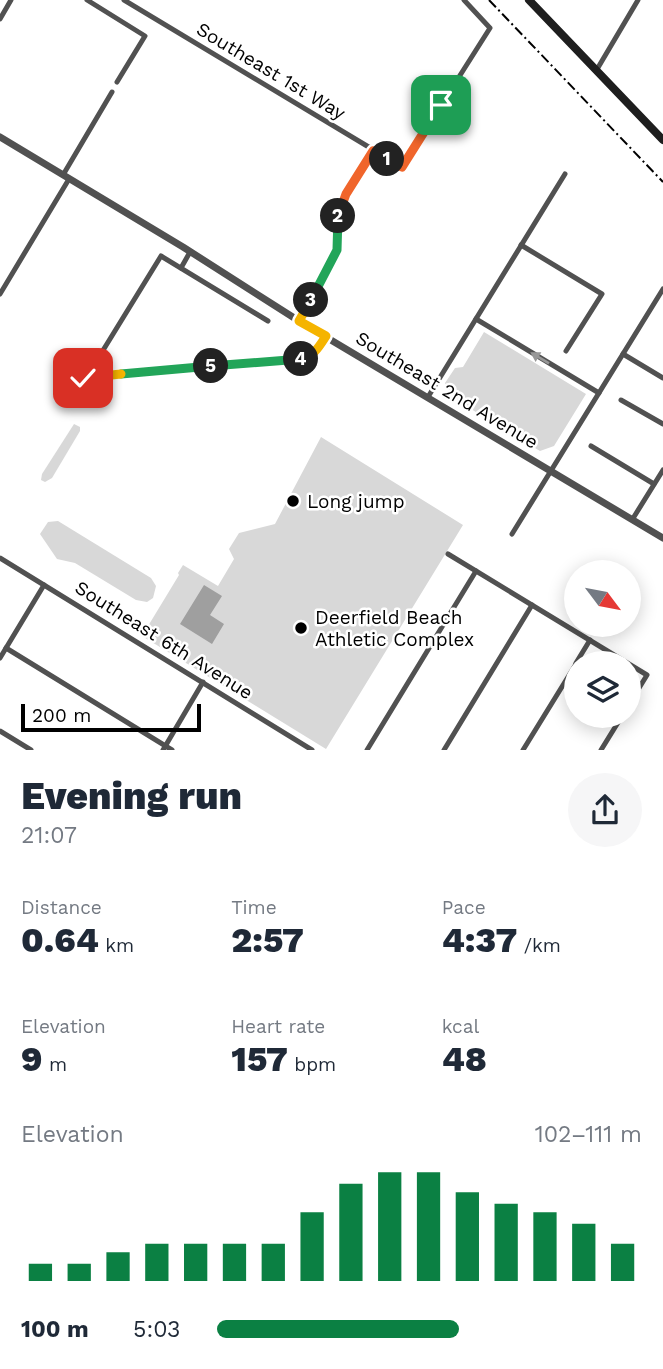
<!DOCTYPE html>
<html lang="en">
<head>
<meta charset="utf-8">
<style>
  body { margin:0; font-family:"Work Sans",sans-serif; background:#f6f6f7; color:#1f2937; height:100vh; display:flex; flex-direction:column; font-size:26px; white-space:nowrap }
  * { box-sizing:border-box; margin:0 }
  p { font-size:23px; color:#747a83 }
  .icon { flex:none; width:38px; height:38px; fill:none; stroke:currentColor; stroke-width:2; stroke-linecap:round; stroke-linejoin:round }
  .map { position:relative; height:750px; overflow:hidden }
  .sheet { display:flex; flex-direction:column; background:#fff; flex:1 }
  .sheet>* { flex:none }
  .needle { width:46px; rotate:122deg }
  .controls { position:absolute; left:564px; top:560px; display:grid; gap:14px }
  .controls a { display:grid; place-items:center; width:77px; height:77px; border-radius:50%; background:#fff; box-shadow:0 4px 18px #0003; font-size:35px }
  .scale { position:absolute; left:21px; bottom:18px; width:180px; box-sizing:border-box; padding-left:7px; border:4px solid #000; border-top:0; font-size:19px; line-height:24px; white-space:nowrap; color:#000; -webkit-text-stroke:5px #fff; paint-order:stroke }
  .pin { position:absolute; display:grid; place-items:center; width:60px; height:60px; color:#fff; margin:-30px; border-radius:14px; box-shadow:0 4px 10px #0006 }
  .km { position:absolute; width:35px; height:35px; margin:-18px; border-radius:50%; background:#222; color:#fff; font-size:19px; line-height:35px; text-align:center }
  .round { display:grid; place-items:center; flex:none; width:74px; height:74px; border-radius:37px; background:#f6f6f7 }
  .summary { display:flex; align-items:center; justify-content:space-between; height:119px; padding:0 21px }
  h1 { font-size:38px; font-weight:800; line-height:52px }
  .metrics { display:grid; grid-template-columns:repeat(3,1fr); gap:10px; height:119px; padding:7px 21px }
  .metrics div { display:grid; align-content:center }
  .metrics b { font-size:35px; font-weight:800 }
  .metrics small { font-size:19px; font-weight:400 }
  .metrics p { font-size:19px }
  .chart { height:196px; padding:14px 21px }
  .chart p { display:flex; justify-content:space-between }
  .chart svg { width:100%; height:126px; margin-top:7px; stroke:#0b8043; stroke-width:6 }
  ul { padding:0 21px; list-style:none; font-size:23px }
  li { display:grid; grid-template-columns:112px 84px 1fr; align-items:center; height:52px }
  li i { height:18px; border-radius:9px; background:#0b8043 }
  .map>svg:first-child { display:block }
  .green { fill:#d8d8d8 }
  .water { fill:#9f9f9f }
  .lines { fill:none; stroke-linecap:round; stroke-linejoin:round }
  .minor { stroke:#515151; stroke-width:5 }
  .tertiary { stroke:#515151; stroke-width:7 }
  .secondary { stroke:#1e1e1e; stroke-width:8 }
  .rail { stroke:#000; stroke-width:2; stroke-dasharray:10 3.5 2 3.5; stroke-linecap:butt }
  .oneway { fill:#979797 }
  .split-1-casing { stroke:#fff; stroke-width:14 }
  .split-2-casing { stroke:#fff; stroke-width:14 }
  .split-3-casing { stroke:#fff; stroke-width:14 }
  .split-4-casing { stroke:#fff; stroke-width:14 }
  .split-5-casing { stroke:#fff; stroke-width:14 }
  .split-6-casing { stroke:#fff; stroke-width:14 }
  .split-7-casing { stroke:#fff; stroke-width:14 }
  .split-1 { stroke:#f0652b; stroke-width:9 }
  .split-2 { stroke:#f0652b; stroke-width:9 }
  .split-3 { stroke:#22a559; stroke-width:9 }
  .split-4 { stroke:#f5b400; stroke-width:9 }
  .split-5 { stroke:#22a559; stroke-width:9 }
  .split-6 { stroke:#22a559; stroke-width:9 }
  .split-7 { stroke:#f5b400; stroke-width:9 }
  .poi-dot { fill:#000; stroke:#fff; stroke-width:2.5 }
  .labels { text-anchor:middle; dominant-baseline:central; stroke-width:5; stroke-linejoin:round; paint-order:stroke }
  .street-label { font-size:19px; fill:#000; stroke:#fff }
  .poi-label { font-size:19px; fill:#000; stroke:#fff; text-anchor:start }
</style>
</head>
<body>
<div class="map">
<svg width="663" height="750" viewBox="0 0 663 750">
  <rect width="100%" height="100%" fill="#fff"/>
  <g class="green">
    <polygon points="484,332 586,394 554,446 540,451 448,395 445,383 455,368 463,367"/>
    <polygon points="74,424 80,427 80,431 52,478 45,482 41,480 42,474"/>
    <polygon points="321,437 463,525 326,749 142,636 179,575 178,573 183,565 218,586 234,559 229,549 239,533 275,524"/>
    <polygon points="58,521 151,578 156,586 153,598 147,602 136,600 75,563 57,559 40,534 48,522"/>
  </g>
  <polygon class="water" points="204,585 222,596 210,615 224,624 212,644 180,624"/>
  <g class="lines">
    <g class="minor">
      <polyline points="87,0 145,36 117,82"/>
      <polyline points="124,0 402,167 490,28 464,0"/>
      <polyline points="0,19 11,0"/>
      <polyline points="596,71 638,0"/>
      <polyline points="63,175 112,92"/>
      <polyline points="521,245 602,294 566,351"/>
      <polyline points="181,268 190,252"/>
      <polyline points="0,294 69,179"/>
      <polyline points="476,319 599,393"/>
      <polyline points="299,321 337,250 337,219 346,194 373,151"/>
      <polyline points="623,354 663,378"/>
      <polyline points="105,376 102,352 161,256 268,321"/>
      <polyline points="83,378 301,359 309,357 326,336"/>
      <polyline points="428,397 565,174"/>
      <polyline points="621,400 663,424"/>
      <polyline points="591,446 654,484"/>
      <polyline points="632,520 663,470"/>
      <polyline points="512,534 663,289"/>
      <polyline points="448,554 647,675 628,706"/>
      <polyline points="0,558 312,750"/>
      <polyline points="6,648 172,750"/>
      <polyline points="0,658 44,585"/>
      <polyline points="576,663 590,640"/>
      <polyline points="0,731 31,750"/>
      <polyline points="163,750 203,682"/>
      <polyline points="367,750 476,571"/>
      <polyline points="444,750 532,605"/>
      <polyline points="523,750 576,664"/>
      <polyline points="601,750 622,716"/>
    </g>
    <polyline class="tertiary" points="0,137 183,247 299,321 663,538"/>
    <polyline class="secondary" points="529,0 663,140"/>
    <polyline class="rail" points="489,0 663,182"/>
  </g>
  <defs><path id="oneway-solid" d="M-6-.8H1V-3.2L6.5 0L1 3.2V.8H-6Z" transform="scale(1.75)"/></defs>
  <use class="oneway" href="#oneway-solid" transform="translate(540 358) rotate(-149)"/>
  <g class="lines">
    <defs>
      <polyline id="split-1" points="387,159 402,167 441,105"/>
      <polyline id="split-2" points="338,216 346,194 373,151 387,159"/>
      <polyline id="split-3" points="311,300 337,250 338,216"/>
      <path id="split-4" d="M301 359C314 356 319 347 326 336L299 321 311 300"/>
      <polyline id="split-5" points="211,366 301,359"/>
      <polyline id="split-6" points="121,374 211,366"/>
      <polyline id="split-7" points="83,378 121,374"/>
    </defs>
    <use href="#split-1" class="split-1-casing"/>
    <use href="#split-2" class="split-2-casing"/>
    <use href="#split-3" class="split-3-casing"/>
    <use href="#split-4" class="split-4-casing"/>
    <use href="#split-5" class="split-5-casing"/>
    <use href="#split-6" class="split-6-casing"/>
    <use href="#split-7" class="split-7-casing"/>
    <use href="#split-1" class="split-1"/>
    <use href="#split-2" class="split-2"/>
    <use href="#split-3" class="split-3"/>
    <use href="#split-4" class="split-4"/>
    <use href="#split-5" class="split-5"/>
    <use href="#split-6" class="split-6"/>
    <use href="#split-7" class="split-7"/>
  </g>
  <g class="poi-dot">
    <circle cx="293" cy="501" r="7"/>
    <circle cx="301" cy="628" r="7"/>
  </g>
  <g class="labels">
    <g class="street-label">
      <text transform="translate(271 71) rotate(31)">Southeast 1st Way</text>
      <text transform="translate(447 390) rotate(31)">Southeast 2nd Avenue</text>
      <text transform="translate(164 640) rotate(32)">Southeast 6th Avenue</text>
    </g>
    <g class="poi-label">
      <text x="307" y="501">Long jump</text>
      <text x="315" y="617">Deerfield Beach<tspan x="315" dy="22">Athletic Complex</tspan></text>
    </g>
  </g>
</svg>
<div class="controls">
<a><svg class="needle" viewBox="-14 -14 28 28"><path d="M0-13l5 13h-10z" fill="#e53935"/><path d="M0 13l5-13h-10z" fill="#747a83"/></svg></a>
<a><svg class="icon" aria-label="layers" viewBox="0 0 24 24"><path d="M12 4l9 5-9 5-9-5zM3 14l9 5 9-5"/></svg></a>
</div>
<div class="scale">200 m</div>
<div class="pin" style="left:441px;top:105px;background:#1e9e55"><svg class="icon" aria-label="arrive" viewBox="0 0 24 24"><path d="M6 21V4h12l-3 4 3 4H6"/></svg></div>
<div class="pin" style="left:83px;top:378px;background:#d93025"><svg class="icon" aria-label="check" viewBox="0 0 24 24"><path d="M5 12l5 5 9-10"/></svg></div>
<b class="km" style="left:387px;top:159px">1</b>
<b class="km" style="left:338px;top:216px">2</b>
<b class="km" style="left:311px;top:300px">3</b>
<b class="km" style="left:301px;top:359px">4</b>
<b class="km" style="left:211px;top:366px">5</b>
</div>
<section class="sheet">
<div class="summary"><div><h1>Evening run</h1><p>21:07</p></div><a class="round"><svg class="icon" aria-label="share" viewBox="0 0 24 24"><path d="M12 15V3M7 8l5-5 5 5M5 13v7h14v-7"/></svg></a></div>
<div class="metrics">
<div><p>Distance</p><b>0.64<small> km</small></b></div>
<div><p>Time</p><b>2:57</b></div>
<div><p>Pace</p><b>4:37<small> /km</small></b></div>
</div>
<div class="metrics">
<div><p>Elevation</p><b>9<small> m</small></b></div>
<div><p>Heart rate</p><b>157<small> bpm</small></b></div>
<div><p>kcal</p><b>48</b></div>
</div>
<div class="chart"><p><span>Elevation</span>102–111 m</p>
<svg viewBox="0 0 160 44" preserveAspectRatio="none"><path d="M5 44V38M15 44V38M25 44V34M35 44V31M45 44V31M55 44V31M65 44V31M75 44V20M85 44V10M95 44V6M105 44V6M115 44V13M125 44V17M135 44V20M145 44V24M155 44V31"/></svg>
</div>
<ul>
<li><b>100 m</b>5:03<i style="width:57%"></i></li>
</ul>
</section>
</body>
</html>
